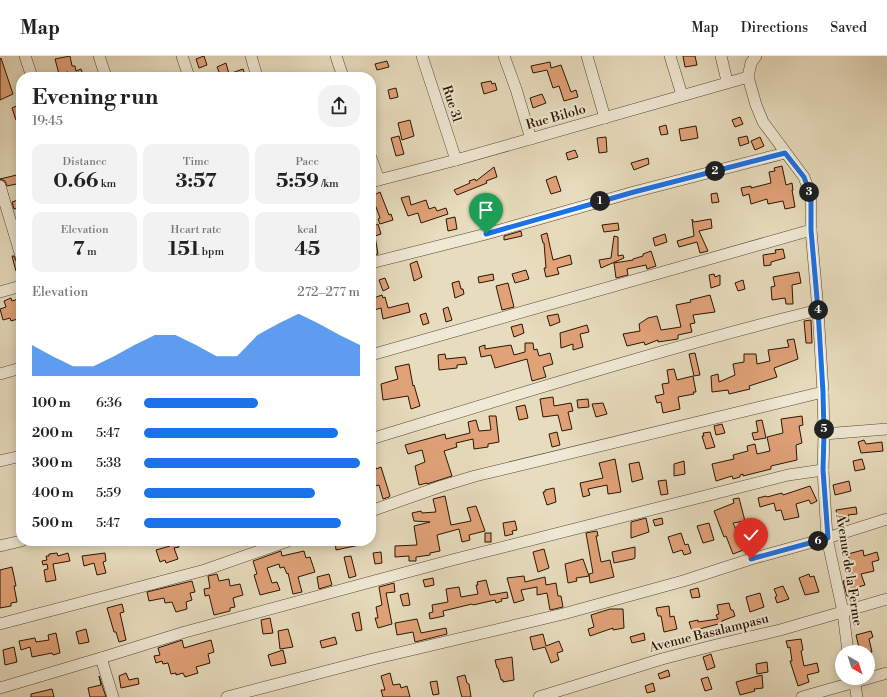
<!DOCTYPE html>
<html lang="en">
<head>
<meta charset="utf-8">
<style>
  body { margin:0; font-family:"Libre Bodoni",serif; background:#f2f2f2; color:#222; height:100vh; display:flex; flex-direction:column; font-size:15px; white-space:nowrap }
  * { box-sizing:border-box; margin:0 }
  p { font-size:13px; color:#767676 }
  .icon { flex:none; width:22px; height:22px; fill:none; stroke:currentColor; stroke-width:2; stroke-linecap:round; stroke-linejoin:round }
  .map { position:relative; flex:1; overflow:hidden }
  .panel { position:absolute; left:16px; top:16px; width:360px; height:474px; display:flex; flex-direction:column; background:#fff; border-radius:16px; box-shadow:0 2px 10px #0003 }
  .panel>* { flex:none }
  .needle { width:26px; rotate:141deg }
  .buttons { position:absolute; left:835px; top:589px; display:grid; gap:8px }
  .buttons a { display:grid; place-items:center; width:40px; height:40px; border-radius:50%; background:#fff; box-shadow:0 2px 10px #0003; font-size:20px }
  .pin { position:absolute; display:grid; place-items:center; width:34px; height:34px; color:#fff; margin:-41px -17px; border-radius:50% 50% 50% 0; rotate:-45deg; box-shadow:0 0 4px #0007 }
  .pin .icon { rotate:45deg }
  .km { position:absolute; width:20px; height:20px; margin:-10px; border-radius:50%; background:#222; color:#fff; font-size:11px; line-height:20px; text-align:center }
  .round { display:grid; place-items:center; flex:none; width:42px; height:42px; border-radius:16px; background:#f2f2f2 }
  .overview { display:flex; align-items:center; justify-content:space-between; height:68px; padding:0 16px }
  h1 { font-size:22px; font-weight:800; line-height:30px }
  .figures { display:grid; grid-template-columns:repeat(3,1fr); gap:6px; height:68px; padding:4px 16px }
  .figures div { display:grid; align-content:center; border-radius:10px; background:#f2f2f2; text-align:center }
  .figures b { font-size:20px; font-weight:800 }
  .figures small { font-size:11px; font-weight:400 }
  .figures p { font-size:11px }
  .chart { height:112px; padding:8px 16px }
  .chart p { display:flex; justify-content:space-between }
  .chart svg { width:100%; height:72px; margin-top:4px; fill:#1a73e8; opacity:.7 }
  ul { padding:0 16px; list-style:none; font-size:13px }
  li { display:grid; grid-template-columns:64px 48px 1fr; align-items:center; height:30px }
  li i { height:10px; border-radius:5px; background:#1a73e8 }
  header { display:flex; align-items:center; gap:24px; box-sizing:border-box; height:56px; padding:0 20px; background:#fff; border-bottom:1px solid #e0e0e0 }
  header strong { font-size:19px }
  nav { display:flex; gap:22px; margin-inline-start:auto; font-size:14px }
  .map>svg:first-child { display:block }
  .building { fill:#e1a278; stroke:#291402 }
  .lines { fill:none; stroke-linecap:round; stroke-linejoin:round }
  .minor-casing { stroke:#584631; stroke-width:12 }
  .minor { stroke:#efe8d4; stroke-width:11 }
  .route-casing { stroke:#fff; stroke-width:8 }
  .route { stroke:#1a73e8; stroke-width:5 }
  .labels { text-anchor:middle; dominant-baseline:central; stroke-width:4; stroke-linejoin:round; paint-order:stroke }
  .street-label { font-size:13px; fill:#291402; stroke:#efe8d4 }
</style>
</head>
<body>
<header>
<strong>Map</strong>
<nav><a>Map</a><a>Directions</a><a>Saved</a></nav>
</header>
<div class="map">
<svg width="887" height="641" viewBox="0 0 887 641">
  <rect width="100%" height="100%" fill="#e7dcbd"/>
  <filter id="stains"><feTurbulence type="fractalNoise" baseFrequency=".005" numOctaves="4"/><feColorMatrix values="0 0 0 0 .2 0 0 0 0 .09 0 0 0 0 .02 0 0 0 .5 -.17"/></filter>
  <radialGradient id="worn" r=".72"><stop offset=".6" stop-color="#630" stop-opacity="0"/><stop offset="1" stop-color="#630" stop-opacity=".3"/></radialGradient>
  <g class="building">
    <polygon points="70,0 72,10 75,10 76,15 81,13 84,21 62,21 68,18 68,16 59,18 55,3"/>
    <polygon points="204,0 207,9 199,12 196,3"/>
    <polygon points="683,0 695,0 697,9 685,11"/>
    <polygon points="1,2 13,38 0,44 0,3"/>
    <polygon points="387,5 389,11 377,14 375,8"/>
    <polygon points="550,6 551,12 561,9 571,36 576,34 578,41 564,45 559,30 553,32 547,14 533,17 531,10"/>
    <polygon points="226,7 229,18 243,13 246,21 221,21 217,11"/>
    <polygon points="491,25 492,28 495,27 497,34 484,38 481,27"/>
    <polygon points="396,32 398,41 390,43 388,34"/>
    <polygon points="542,38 546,47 533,52 530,42"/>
    <polygon points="21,48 21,62 16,64 12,52"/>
    <polygon points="740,61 743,68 735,71 732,64"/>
    <polygon points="410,64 414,80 402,84 398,67"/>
    <polygon points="666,69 668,78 661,79 659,71"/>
    <polygon points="696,70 698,82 681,85 679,73"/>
    <polygon points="399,80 404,98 396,100 391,82"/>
    <polygon points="747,80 749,87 740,90 738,82"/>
    <polygon points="606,81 607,96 599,97 597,82"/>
    <polygon points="760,81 764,90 755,94 751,85"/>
    <polygon points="575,94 578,101 568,104 566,97"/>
    <polygon points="648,102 649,108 634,114 631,107"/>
    <polygon points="782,110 786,129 792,127 793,134 792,134 795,151 785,153 783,145 768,148 767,143 751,148 749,138 743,140 741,132 751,130 751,132 771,127 769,116 775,115 774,112"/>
    <polygon points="494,111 497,121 486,125 487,127 457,139 454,134 470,127 469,125 475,123 476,125"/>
    <polygon points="21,118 21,127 7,130 5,125 0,123"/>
    <polygon points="556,120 561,135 551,138 546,124"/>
    <polygon points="380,136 389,159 391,158 393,164 380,168 378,163 380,162 372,140"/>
    <polygon points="717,137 719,146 712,147 711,138"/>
    <polygon points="409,140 411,149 426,144 429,153 435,151 437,155 446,152 448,158 421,167 418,157 408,160 401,142"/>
    <polygon points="21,143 21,151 14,153 12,146"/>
    <polygon points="455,161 457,173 448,175 446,163"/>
    <polygon points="692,163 694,166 711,163 712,172 699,175 708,195 700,197 697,186 679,191 677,185 694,180"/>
    <polygon points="618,167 619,174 604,176 602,169"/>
    <polygon points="378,168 381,178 375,180 378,198 372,199 371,192 371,172"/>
    <polygon points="521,175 522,180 504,184 504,180"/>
    <polygon points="547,177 553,204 570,199 572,208 557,212 559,218 546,221 544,212 546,212 544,187 543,187 541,179"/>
    <polygon points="665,178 667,186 655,190 653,182"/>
    <polygon points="614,180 618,181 618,200 623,199 624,202 601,212 599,204 611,202"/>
    <polygon points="783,193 785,202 771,206 771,209 764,210 763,199 776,197 775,194"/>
    <polygon points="651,195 656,210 647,213 646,209 627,213 628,219 616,222 614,207 633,204 633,203 643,200 643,198"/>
    <polygon points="12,200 14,200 16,205 21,207 21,214 16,215"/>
    <polygon points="417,205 422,221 414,225 410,208"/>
    <polygon points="526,214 529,223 515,227 512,218"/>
    <polygon points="799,216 801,227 792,229 793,248 786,248 785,242 772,244 771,231 775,230 773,221"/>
    <polygon points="493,218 494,224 479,227 478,221"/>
    <polygon points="714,218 715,221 720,219 720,229 711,232 709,219"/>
    <polygon points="385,222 389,232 383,235 379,224"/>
    <polygon points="743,224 745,233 738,235 735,227"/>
    <polygon points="459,225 461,233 463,233 464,238 455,242 452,227"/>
    <polygon points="508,227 514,251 502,254 496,230"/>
    <polygon points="382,239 383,242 385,241 388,252 408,247 410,256 383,263 381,252 371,255 371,243"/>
    <polygon points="710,239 715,256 693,259 695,267 690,268 692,276 678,279 678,283 658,286 658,284 645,289 644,286 627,290 623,278 640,275 639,268 648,262 657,260 661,274 681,271 676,249 691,246 690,244"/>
    <polygon points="11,242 12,245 21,242 21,262 11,265 10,262 3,264 0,253 6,251 4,245"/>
    <polygon points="448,251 452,264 446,266 443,253"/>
    <polygon points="426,257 429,267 423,269 420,259"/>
    <polygon points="558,258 560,266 550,270 547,260"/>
    <polygon points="811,264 812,287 806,287 804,265"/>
    <polygon points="522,268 524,277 514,281 511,271"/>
    <polygon points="587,269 589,276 580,278 583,291 573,294 573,288 561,292 560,277"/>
    <polygon points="794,283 798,303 774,312 777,321 749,330 750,333 729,338 728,334 712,336 711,320 718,318 719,326 735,319 733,308 744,306 744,298 756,298 757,308 770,305 768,294 789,291 787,284"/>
    <polygon points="525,287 533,287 534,294 537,293 539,300 550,297 553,308 543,311 546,321 532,325 527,303 495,312 491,299 481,301 479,291 485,289 485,293 511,289 514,299 525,296"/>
    <polygon points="695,297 700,319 694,320 689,298"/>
    <polygon points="445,298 446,303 465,301 467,308 457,309 457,312 439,314 438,299"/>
    <polygon points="409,308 413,330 414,329 420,350 411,353 408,340 383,344 381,328 398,323 395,311"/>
    <polygon points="674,313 677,324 693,320 696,336 693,336 694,338 678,341 680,353 663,357 661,346 657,347 655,340 664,338 662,328 669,327 667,314"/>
    <polygon points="553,341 554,350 571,347 573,355 568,356 572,373 562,375 558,359 543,361 540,343"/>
    <polygon points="588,343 589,351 578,352 577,344"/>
    <polygon points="603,347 607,358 596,361 592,348"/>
    <polygon points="525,349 528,362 519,364 516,351"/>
    <polygon points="489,360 496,360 499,386 488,388 488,391 474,393 473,383 456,387 457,391 444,395 452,420 427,428 427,427 419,429 415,410 425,406 422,394 408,398 405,389 445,378 446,383 470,377 468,366 476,364 479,375 491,374"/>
    <polygon points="802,360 803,369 799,370 802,387 796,389 797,404 771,410 771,413 743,420 743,418 740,419 740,421 733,423 732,420 716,425 712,408 734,403 733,399 748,395 747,390 755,388 757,398 770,395 767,381 783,377 781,363"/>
    <polygon points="762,364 766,382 754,384 752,377 758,376 756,365"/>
    <polygon points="722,368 725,377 716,379 714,370"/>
    <polygon points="557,376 560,389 552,391 549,378"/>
    <polygon points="710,376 715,391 706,393 702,380 704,380 703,377"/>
    <polygon points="864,384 866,388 882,386 883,395 861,397 858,386"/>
    <polygon points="371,400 373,400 376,413 381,411 390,440 389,441 383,443 379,429 371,431"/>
    <polygon points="615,403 621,436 608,438 607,429 588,433 590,439 583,441 580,427 603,422 599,407"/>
    <polygon points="862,403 865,413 855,415 853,405"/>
    <polygon points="684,405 685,418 674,420 674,408"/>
    <polygon points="639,406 643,423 632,426 629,408"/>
    <polygon points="666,424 668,438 661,439 658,425"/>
    <polygon points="849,425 851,435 835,439 833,429"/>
    <polygon points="810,430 817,445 811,448 809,444 796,448 799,461 784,464 781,454 776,455 774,447 760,451 758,442 766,440 767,441 782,437 783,439"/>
    <polygon points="554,432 556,446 547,449 543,436 545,436 545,434"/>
    <polygon points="445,440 451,469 471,465 467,452 476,450 485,475 469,479 470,484 462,486 459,473 437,479 440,495 430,497 430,499 416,501 416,505 409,505 409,500 395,501 395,490 417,489 414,470 430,466 414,465 412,457 421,455 422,457 436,456 433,443"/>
    <polygon points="739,442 745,465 733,467 739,480 741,479 746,493 733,498 726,480 724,481 714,455 734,447 733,443"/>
    <polygon points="856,451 857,458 848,459 849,465 838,467 836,454"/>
    <polygon points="646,462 649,476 631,482 631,466"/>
    <polygon points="662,462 663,468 655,470 653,464"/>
    <polygon points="515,465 517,474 512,475 513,478 505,480 503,467"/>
    <polygon points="709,467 714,484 703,487 697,470"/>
    <polygon points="597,475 598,480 596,480 601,506 610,504 614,521 590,527 589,518 593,517 586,477"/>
    <rect x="485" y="477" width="6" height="9"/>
    <polygon points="681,477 685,489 688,488 691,497 684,499 682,494 673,497 668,481"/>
    <polygon points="169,485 177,485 179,491 174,492 178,503 166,507 165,504 160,506 156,494 170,490"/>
    <polygon points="335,485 364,485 364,488 336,494"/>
    <polygon points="635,491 635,502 633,503 614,507 612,496"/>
    <polygon points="544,493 549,512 538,516 533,496"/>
    <polygon points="863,494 864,500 877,496 879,504 872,506 874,515 861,518 865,529 855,532 857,542 851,543 850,540 847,540 843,525 849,524 846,516 852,514 848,498"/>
    <polygon points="281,495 282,500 304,495 306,502 310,501 315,516 298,521 302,536 293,538 288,517 287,518 284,511 280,512 279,508 267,512 272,527 277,526 280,534 260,539 254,519 257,518 253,505"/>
    <polygon points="381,496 382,507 375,508 373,497"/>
    <polygon points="57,497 58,500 68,497 70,505 53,508 56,524 46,526 44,514 48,513 47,508 43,509 42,505 47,504 46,500 49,500 49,498"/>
    <polygon points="105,497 106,505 103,506 106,517 97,519 94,507 84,510 82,500"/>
    <polygon points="351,500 356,520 349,522 344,501"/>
    <polygon points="583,503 589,520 576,522 577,525 568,527 565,508"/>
    <polygon points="12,511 16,530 14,530 17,546 11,547 11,550 0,552 0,514"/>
    <polygon points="217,518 219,525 229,523 230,530 240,528 243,539 233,542 235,551 230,552 230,555 214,559 209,539 205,540 204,533 210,532 208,520"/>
    <polygon points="329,518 332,529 319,533 317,521"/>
    <polygon points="809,518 810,521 814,520 819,536 805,539 799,522"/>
    <polygon points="524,520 525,526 545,521 546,529 556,527 558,540 561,540 563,551 550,554 547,537 537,539 537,531 521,534 524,544 514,547 507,522"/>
    <polygon points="433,522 434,529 425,531 423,524"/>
    <polygon points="486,524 490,539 507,536 508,542 501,543 502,545 496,547 495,544 473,549 472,548 443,555 444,560 430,563 429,557 433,556 432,549 448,546 446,533 459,531 461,541 478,538 476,529 478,529 477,526"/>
    <polygon points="192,525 195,536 190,537 192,544 186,546 187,553 176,556 172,546 165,547 164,542 149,545 147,536"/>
    <polygon points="394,527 395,536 386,537 392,568 378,572 375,562 378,562 376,551 382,549 379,531"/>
    <polygon points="783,530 789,543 777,547 775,541 777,540 774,533"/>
    <polygon points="698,532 700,541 692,542 690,534"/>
    <polygon points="408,537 410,549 403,550 400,539"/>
    <polygon points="760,537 764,551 750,556 746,541"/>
    <polygon points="729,547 731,554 733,554 735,560 722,565 722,567 692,575 689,566 698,564 698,566 718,563 716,559 719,558 717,549"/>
    <polygon points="122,548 124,556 120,557 126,584 119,586 116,576 114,576 107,552"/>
    <polygon points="669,550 670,561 674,560 677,573 664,576 661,560 658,560 656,552"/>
    <polygon points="610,553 623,553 624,572 613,574 613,572 590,580 588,573 594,571 591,559"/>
    <polygon points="359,556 362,574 356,575 352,558"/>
    <polygon points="270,562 273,577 263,578 261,564"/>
    <polygon points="417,563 421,577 446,572 447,578 415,586 413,576 397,579 395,567"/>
    <polygon points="86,573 89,586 79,588 76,576"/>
    <polygon points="288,573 293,591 280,593 278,575"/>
    <polygon points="871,575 873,581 869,583 872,596 860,596 856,579"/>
    <polygon points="56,577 60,597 53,599 52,597 32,601 30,591 21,594 19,585 35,582 36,586 49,584 48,579"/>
    <polygon points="644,577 645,584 632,587 630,581"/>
    <polygon points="543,578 546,590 559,585 563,595 557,597 559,604 551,607 545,591 533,594 530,581"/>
    <polygon points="335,581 337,588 322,592 320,585"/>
    <polygon points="801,583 803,594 801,595 804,610 817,607 819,616 807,619 809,626 798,630 790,605 792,605 790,591 788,592 786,585"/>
    <polygon points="182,584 184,592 211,584 214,596 208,598 210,607 196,611 198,617 185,621 183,617 176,619 176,617 171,618 168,607 163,608 162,605 156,607 154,600 160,599 158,592"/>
    <polygon points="14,591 17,606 5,609 3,594"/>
    <polygon points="283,594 286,607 271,610 268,599"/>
    <polygon points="711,598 715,611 707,614 703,601"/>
    <polygon points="512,601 514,624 503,626 503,624 501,624 498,612 497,612 495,604"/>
    <polygon points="767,606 768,616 757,618 756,608"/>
    <polygon points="668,614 670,620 660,623 658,618"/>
    <polygon points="126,617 129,624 138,622 139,628 121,632 119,620"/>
    <polygon points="390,617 393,629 400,628 401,632 407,630 410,641 383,641 381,634 385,634 381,620"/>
    <polygon points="465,619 467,627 469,628 471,641 462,641 461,638 457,621"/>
    <polygon points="762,619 763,632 754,633 755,635 740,639 736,626"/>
    <polygon points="99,620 106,641 90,641 88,632 101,629"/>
    <polygon points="708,621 712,633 705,635 701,623"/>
    <polygon points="437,625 439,638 433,639 430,626"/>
    <polygon points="653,627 655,635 647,637 645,630"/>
    <polygon points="52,633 54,641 31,641 31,638"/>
  </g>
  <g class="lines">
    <defs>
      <g id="minor">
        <polyline points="25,0 32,21"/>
        <polyline points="99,0 106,21"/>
        <polyline points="182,0 189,21"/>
        <polyline points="251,0 257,21"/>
        <polyline points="336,0 343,21"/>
        <polyline points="422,0 456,104"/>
        <polyline points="504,0 516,33 531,83"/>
        <polyline points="587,0 605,62"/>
        <polyline points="670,0 682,39"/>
        <polyline points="721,0 727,25"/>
        <polyline points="756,0 751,7 748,21 756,49 763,66 804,121 811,140 811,174 818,254 823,336 824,378 823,414 827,482 843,556 848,596"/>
        <polyline points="371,102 379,124"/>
        <polyline points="371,126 456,104 748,21"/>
        <polyline points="0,130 21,200"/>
        <polyline points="371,207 486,178 634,136 785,97"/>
        <polyline points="0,236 21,230"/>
        <polyline points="371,299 811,174"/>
        <polyline points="0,318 21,312"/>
        <polyline points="824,378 887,373"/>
        <path d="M371 383C519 338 668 291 818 254"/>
        <polyline points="0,405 21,400"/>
        <polyline points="371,455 442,430 475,420 823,336"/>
        <polyline points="0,490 21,485"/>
        <polyline points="0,568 205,514 288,485"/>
        <polyline points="101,602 113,641"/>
        <polyline points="854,622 857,641"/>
        <polyline points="0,632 101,602 185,576 452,504 788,419 823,414"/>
        <polyline points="227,641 373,603 563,558 683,525 751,503 827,482 887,463"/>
        <polyline points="539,641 662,603 712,590 780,574 887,543"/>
        <polyline points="802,641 887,617"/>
      </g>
    </defs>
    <use href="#minor" class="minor-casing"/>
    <use href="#minor" class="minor"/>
  </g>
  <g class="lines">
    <defs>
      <polyline id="route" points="486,178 634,136 785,97 804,121 811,140 811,174 818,254 823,336 824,378 823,414 828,482 751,503"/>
    </defs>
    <use href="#route" class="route-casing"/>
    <use href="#route" class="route"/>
  </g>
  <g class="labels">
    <g class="street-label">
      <text transform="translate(452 48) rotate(72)">Rue 31</text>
      <text transform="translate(556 61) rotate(-16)">Rue Bilolo</text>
      <text transform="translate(849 514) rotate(81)">Avenue de la Ferme</text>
      <text transform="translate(709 577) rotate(-14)">Avenue Basalampasu</text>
    </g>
  </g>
  <rect width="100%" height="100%" filter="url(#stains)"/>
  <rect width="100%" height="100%" fill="url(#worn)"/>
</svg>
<div class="buttons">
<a><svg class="needle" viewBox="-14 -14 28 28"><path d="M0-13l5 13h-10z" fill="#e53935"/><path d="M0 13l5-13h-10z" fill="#767676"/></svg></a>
</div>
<div class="pin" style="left:486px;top:178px;background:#1e9e55"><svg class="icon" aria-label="arrive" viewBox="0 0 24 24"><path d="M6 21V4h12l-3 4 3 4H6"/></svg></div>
<div class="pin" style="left:751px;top:503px;background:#d93025"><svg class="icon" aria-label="check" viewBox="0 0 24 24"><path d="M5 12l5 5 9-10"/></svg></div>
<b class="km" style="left:600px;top:145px">1</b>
<b class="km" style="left:715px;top:115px">2</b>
<b class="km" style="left:809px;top:136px">3</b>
<b class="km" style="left:818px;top:254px">4</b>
<b class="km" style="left:824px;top:373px">5</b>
<b class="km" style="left:818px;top:485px">6</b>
<section class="panel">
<div class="overview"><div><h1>Evening run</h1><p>19:45</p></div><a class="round"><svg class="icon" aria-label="share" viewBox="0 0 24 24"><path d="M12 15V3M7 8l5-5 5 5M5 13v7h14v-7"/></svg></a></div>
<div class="figures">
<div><p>Distance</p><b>0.66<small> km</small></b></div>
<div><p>Time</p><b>3:57</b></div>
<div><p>Pace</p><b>5:59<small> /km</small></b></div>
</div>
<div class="figures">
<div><p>Elevation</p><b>7<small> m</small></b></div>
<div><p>Heart rate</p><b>151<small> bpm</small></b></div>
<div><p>kcal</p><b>45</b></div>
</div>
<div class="chart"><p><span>Elevation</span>272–277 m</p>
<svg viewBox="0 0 160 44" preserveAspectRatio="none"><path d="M0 44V25L10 32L20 38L30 38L40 32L50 25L60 19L70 19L80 25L90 32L100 32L110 19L120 12L130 6L140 12L150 19L160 25V44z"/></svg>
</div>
<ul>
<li><b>100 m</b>6:36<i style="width:53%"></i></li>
<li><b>200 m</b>5:47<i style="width:90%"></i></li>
<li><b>300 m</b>5:38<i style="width:100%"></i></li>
<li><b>400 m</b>5:59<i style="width:79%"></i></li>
<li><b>500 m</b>5:47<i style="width:91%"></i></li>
</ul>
</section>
</div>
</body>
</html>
